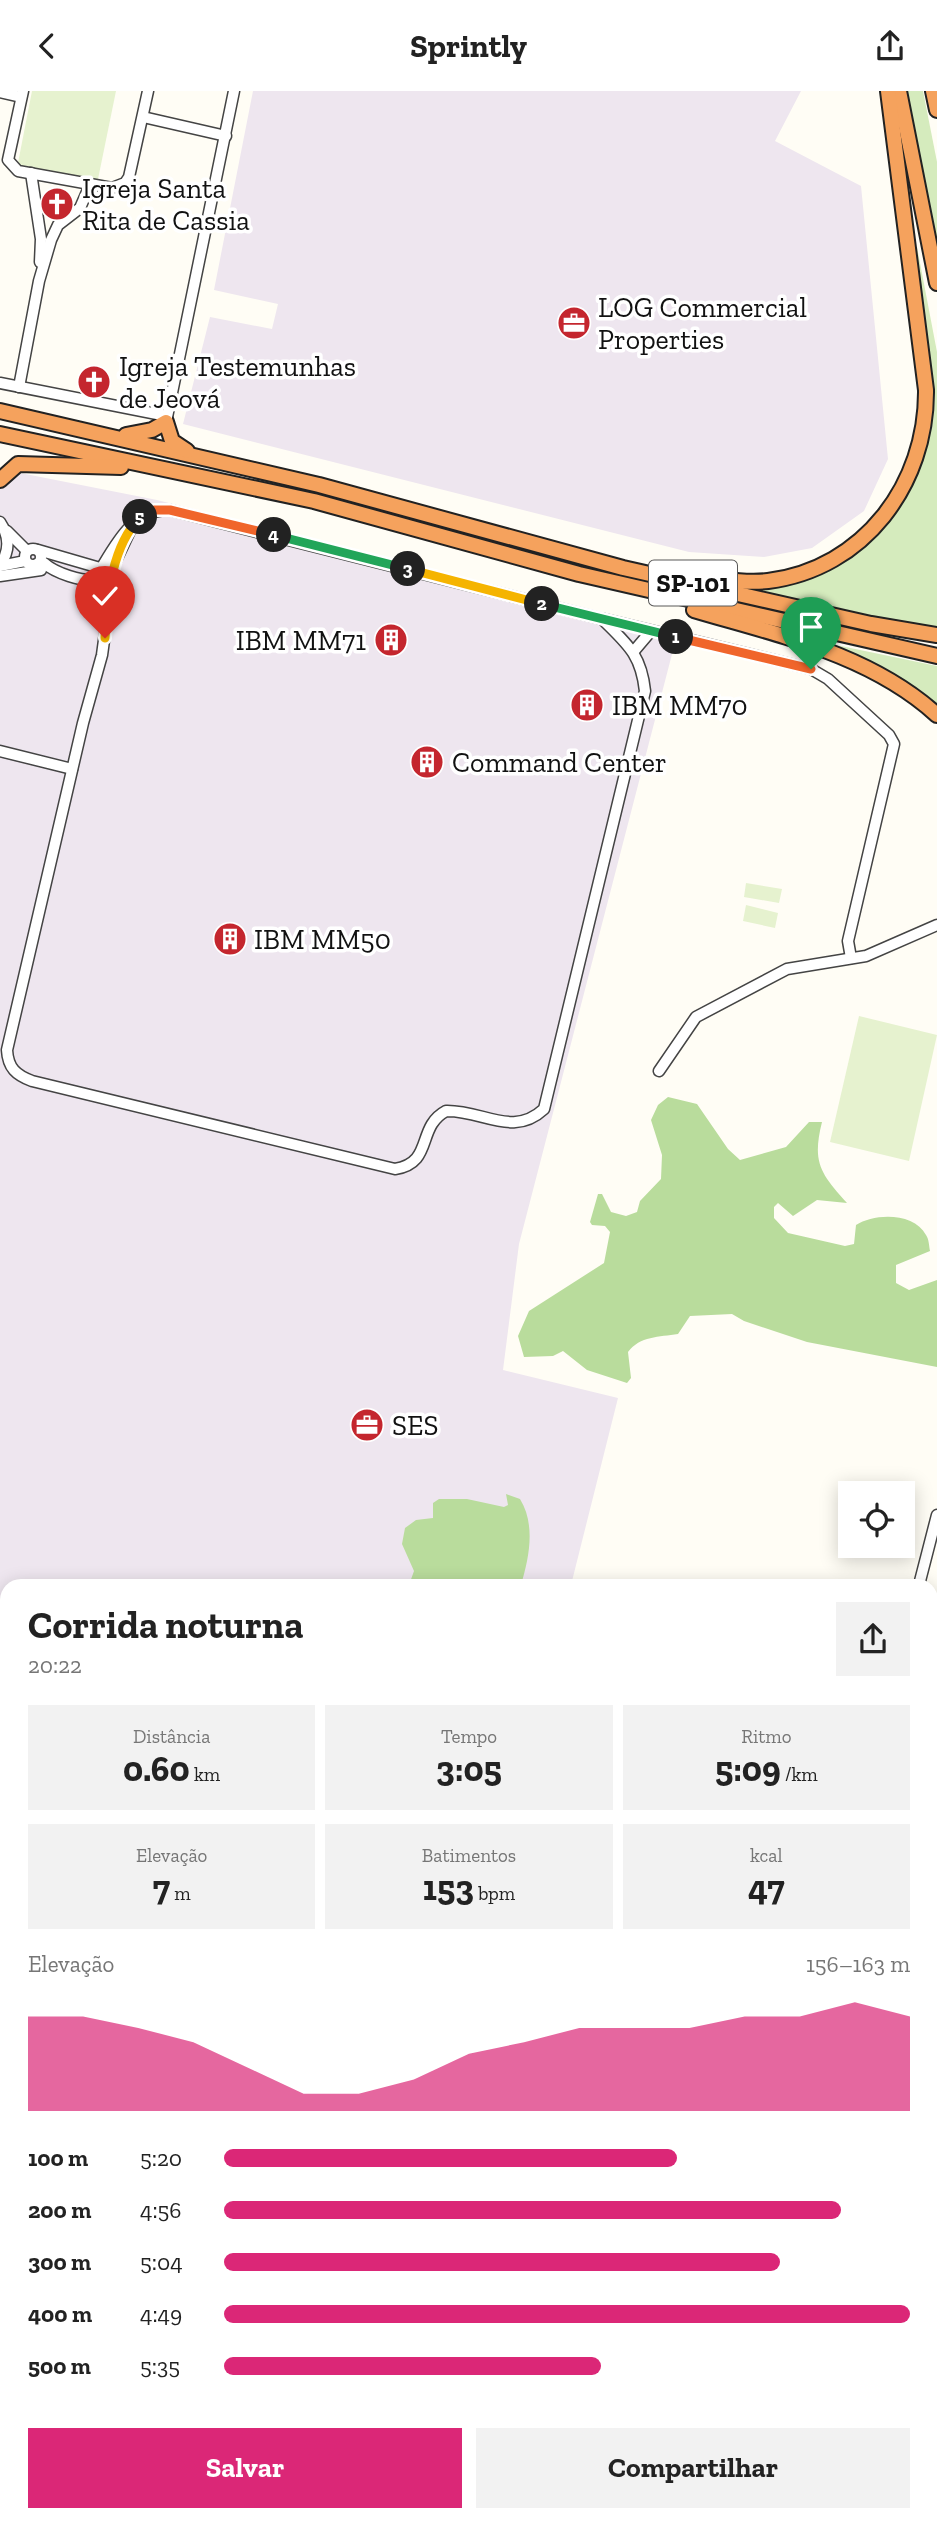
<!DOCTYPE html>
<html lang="pt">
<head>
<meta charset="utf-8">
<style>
  body { margin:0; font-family:"Zilla Slab",serif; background:#f2f2f2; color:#222; height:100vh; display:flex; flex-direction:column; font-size:26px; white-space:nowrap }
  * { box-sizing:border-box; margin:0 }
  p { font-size:23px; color:#767676 }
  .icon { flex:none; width:38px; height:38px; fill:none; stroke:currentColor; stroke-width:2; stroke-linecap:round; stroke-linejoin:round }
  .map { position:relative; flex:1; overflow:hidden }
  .drawer { position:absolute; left:0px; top:1488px; width:938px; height:943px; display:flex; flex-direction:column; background:#fff; border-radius:21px 21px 0 0; box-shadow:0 4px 18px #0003 }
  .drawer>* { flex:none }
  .controls { position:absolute; left:838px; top:1390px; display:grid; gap:14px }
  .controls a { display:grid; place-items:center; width:77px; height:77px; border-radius:0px; background:#fff; box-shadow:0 4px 18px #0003; font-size:35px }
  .pin { position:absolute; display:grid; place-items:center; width:60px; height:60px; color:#fff; margin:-72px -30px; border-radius:50% 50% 50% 0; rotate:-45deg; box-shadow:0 0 7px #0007 }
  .pin .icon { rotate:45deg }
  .km { position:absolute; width:35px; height:35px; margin:-18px; border-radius:50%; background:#222; color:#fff; font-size:19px; line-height:35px; text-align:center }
  .round { display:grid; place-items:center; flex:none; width:74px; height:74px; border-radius:0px; background:#f2f2f2 }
  .overview { display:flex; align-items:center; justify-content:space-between; height:119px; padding:0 28px }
  h1 { font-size:38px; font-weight:700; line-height:52px }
  .figures { display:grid; grid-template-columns:repeat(3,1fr); gap:10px; height:119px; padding:7px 28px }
  .figures div { display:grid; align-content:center; border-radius:0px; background:#f2f2f2; text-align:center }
  .figures b { font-size:35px; font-weight:700 }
  .figures small { font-size:19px; font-weight:400 }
  .figures p { font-size:19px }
  .chart { height:196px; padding:14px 28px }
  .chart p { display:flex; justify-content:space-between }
  .chart svg { width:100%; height:126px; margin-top:7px; fill:#db2777; opacity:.7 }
  .button { display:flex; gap:14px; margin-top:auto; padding:14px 28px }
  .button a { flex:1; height:80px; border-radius:0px; background:#db2777; color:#fff; font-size:28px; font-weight:700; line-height:80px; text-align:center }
  .button a+a { background:#f2f2f2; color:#222 }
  ul { padding:0 28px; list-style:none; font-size:23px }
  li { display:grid; grid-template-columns:112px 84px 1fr; align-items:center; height:52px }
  li i { height:18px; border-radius:9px; background:#db2777 }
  header { display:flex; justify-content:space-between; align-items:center; height:91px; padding:0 28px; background:#fff; font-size:32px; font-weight:700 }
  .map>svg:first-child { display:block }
  .industrial { fill:#eee6ef }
  .green { fill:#d5ebbd }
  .forest { fill:#b9dc9c }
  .pitch { fill:#e6f2cf }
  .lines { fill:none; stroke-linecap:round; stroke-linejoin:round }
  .stream { stroke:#3f96cf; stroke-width:2.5 }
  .minor-casing { stroke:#444; stroke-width:13 }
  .major-casing { stroke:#222; stroke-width:16 }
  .highway-casing { stroke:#222; stroke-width:18 }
  .minor { stroke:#fff; stroke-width:10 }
  .major { stroke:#f9d66b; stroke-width:12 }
  .highway { stroke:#f5a25d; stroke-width:14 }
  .split-1-casing { stroke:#fff; stroke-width:14 }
  .split-2-casing { stroke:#fff; stroke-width:14 }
  .split-3-casing { stroke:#fff; stroke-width:14 }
  .split-4-casing { stroke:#fff; stroke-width:14 }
  .split-5-casing { stroke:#fff; stroke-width:14 }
  .split-6-casing { stroke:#fff; stroke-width:14 }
  .split-1 { stroke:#f0652b; stroke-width:9 }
  .split-2 { stroke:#22a559; stroke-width:9 }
  .split-3 { stroke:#f5b400; stroke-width:9 }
  .split-4 { stroke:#22a559; stroke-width:9 }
  .split-5 { stroke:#f0652b; stroke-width:9 }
  .split-6 { stroke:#f5b400; stroke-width:9 }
  .labels { text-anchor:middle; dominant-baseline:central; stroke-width:7; stroke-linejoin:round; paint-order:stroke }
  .shield { fill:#fff; stroke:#585858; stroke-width:2 }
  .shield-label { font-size:26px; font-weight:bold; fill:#111 }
  .poi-label { font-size:28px; fill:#111; stroke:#fff; text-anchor:start }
</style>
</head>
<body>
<header><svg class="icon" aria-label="back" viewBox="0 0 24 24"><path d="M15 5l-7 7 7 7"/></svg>Sprintly<svg class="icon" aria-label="share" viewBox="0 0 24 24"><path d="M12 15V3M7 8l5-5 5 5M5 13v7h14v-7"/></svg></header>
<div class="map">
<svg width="937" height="2430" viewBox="0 0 937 2430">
  <rect width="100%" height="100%" fill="#fffdf5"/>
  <g class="industrial">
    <polygon points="253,0 801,0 775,50 861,95 888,368 864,420 812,457 764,466 689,461 183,333 210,226 272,238 278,213 214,199"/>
    <polygon points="0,378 157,409 678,540 519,1153 503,1279 618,1307 571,1494 7,1494 7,1666 0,1664"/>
  </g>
  <g class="green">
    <polygon points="906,0 923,0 937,71 937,151"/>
    <polygon points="917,156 937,261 937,539 749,497 847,466 920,373 930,330 914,160"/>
    <polygon points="812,549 937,575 937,618"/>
  </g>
  <g class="forest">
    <path d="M668 1006 697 1013 728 1058 740 1069 786 1056 809 1031H822C812 1071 820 1082 847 1112L817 1109 793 1125 778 1112 774 1116V1127L788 1142 845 1155 854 1153 856 1134C874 1122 914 1121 926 1144 929 1148 929 1155 930 1160L896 1174V1192L909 1199 937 1189V1276L807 1251 744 1230 732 1223 690 1225 678 1243C659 1246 640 1245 628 1261L631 1287 627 1292 587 1279 563 1260 553 1265 524 1266 518 1245 529 1220 604 1172 610 1141 605 1135 592 1134 590 1131 598 1103H602L611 1121 626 1125 637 1121 640 1110 661 1088 662 1064 651 1029 658 1014Z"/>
    <path d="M506 1403 520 1408C536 1434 529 1467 521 1494H409L414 1480 402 1453 405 1437 416 1429 433 1427V1412L439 1408H467L504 1416 508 1414Z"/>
    <polygon points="937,1536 937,1655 931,1675 931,1549"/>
    <polygon points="931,1731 937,1754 937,2126 931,2132"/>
    <polygon points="931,2165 937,2177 937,2430 739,2430 741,2424 931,2424"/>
  </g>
  <g class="pitch">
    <polygon points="32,0 116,0 97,93 17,77"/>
    <polygon points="746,792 782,798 779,812 744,806"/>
    <polygon points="746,814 778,822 775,837 743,830"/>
    <polygon points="859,925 937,944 909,1070 830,1051"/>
  </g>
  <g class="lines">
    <g class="stream">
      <polyline points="931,1663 937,1651"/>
      <polyline points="931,1741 931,1754"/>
      <polyline points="931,1800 931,1801"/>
      <polyline points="859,2430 861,2424"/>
    </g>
    <defs>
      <g id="minor">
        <polyline points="23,0 8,69 18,80 112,97 125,92 129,86 148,0"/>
        <polyline points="0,1 21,6"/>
        <polyline points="143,26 226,45"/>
        <polyline points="31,82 41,148 40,171"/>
        <polyline points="0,292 167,325"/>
        <polyline points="19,296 39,190 51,149 58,134 80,117 90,94"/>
        <polyline points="166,331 234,0"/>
        <path d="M0 431C10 446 10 460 0 474"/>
        <polyline points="7,440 27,460"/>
        <circle cx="33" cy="466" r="8"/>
        <polyline points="38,459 100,477"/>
        <path d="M37 473 44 472C55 482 82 491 97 489"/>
        <polyline points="0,475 25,470"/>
        <path d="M102 476C118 449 135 418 170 419L602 528C627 553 641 563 645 600L544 1018C513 1047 483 1019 446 1020 416 1036 434 1072 395 1078L32 990C16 984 8 977 7 959L83 632 102 564 111 498 108 492"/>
        <circle cx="105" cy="485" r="8"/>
        <polyline points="111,480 130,440"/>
        <polyline points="0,485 41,479"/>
        <polyline points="604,528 811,578 828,588 889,644 894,653 848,850 851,867"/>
        <polyline points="634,560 651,540"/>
        <polyline points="0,660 72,678"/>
        <polyline points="659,980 696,926 787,878 866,865 937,834"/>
        <polyline points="919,1494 937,1424"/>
        <polyline points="0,1667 7,1670"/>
        <polyline points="0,1721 5,1730 0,1739"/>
        <polyline points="0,1828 7,1834"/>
        <polyline points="0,1983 7,1978"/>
        <polyline points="0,2228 7,2218"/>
        <polyline points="0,2374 7,2365"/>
        <polyline points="68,2430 73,2424"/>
        <polyline points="180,2430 184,2424"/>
        <polyline points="291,2430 296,2424"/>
        <polyline points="402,2430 407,2424"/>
        <polyline points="551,2430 555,2424"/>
      </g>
      <g id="major">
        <polyline points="0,2069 7,2074"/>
        <polyline points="0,2092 7,2097"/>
        <polyline points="432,2424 440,2430"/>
        <polyline points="462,2424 470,2430"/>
      </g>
      <g id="highway">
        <polyline points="899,0 937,192"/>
        <polyline points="933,0 937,19"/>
        <polyline points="0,320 319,394 623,477 871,533 937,544"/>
        <polyline points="0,343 314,410 579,483 937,565"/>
        <polyline points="126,344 152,339 166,331 172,350 187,360"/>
        <polyline points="0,389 18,373 121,376"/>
        <path d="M693 484C717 487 743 493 768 490 864 478 927 393 926 299L888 0"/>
        <path d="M694 519C778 544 870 563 937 624"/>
      </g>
    </defs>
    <use href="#minor" class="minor-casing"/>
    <use href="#major" class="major-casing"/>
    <use href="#highway" class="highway-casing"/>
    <use href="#minor" class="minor"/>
    <use href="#major" class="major"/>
    <use href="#highway" class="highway"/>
  </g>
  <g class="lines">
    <defs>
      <polyline id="split-1" points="676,546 811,578"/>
      <polyline id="split-2" points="542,513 676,546"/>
      <polyline id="split-3" points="408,478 542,513"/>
      <polyline id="split-4" points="274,444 408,478"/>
      <polyline id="split-5" points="140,426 154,419 170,419 274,444"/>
      <path id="split-6" d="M105 547C108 506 110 458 140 426"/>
    </defs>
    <use href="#split-1" class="split-1-casing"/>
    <use href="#split-2" class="split-2-casing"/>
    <use href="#split-3" class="split-3-casing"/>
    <use href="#split-4" class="split-4-casing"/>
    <use href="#split-5" class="split-5-casing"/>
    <use href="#split-6" class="split-6-casing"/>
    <use href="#split-1" class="split-1"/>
    <use href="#split-2" class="split-2"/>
    <use href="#split-3" class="split-3"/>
    <use href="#split-4" class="split-4"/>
    <use href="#split-5" class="split-5"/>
    <use href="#split-6" class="split-6"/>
  </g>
  <defs>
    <symbol id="church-disc" viewBox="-11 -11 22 22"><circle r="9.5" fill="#c4262e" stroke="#fff"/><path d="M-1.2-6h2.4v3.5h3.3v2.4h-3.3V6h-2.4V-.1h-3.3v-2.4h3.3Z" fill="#fff"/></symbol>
    <symbol id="office-disc" viewBox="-11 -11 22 22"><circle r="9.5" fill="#c4262e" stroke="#fff"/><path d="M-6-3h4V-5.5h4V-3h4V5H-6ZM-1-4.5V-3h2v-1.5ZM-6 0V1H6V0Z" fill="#fff"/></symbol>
    <symbol id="building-disc" viewBox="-11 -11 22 22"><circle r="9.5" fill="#c4262e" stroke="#fff"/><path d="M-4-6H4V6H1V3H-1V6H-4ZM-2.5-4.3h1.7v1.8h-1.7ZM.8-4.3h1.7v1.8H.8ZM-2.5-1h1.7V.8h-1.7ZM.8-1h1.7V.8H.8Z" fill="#fff"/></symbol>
  </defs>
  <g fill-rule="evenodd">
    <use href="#church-disc" x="38" y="94" width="38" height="38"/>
    <use href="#office-disc" x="555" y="213" width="38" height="38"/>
    <use href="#church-disc" x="75" y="272" width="38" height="38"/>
    <use href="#building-disc" x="372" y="530" width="38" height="38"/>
    <use href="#building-disc" x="568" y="595" width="38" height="38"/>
    <use href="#building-disc" x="408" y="652" width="38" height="38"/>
    <use href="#building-disc" x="211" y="829" width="38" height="38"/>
    <use href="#office-disc" x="348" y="1315" width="38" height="38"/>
  </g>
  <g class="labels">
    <rect class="shield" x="649" y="469.5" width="88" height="45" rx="5"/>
    <g class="shield-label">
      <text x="693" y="492">SP-101</text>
    </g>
    <g class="poi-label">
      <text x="82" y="97">Igreja Santa<tspan x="82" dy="32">Rita de Cassia</tspan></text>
      <text x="598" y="216">LOG Commercial<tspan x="598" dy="32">Properties</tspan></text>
      <text x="119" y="275">Igreja Testemunhas<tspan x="119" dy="32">de Jeová</tspan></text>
      <text x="366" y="549" text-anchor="end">IBM MM71</text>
      <text x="612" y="614">IBM MM70</text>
      <text x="452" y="671">Command Center</text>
      <text x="254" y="848">IBM MM50</text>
      <text x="392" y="1334">SES</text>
    </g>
  </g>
</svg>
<div class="controls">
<a><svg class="icon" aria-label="locate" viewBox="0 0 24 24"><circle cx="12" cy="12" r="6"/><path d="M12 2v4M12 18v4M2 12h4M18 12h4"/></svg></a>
</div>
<div class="pin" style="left:811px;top:578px;background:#1e9e55"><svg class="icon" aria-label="arrive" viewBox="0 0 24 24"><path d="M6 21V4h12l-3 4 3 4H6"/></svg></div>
<div class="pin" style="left:105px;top:547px;background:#d93025"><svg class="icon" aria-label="check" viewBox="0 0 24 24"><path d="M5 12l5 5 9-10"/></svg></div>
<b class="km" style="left:676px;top:546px">1</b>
<b class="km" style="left:542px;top:513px">2</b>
<b class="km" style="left:408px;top:478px">3</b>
<b class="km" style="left:274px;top:444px">4</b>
<b class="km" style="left:140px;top:426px">5</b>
<section class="drawer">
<div class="overview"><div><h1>Corrida noturna</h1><p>20:22</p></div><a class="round"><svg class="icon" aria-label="share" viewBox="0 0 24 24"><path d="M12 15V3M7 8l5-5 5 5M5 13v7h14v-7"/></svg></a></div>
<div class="figures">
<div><p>Distância</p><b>0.60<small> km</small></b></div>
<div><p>Tempo</p><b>3:05</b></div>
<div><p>Ritmo</p><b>5:09<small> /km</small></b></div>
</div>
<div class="figures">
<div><p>Elevação</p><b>7<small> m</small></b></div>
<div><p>Batimentos</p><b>153<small> bpm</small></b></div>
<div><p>kcal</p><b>47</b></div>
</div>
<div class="chart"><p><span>Elevação</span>156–163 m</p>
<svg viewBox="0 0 160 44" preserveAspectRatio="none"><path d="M0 44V11L10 11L20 15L30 20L40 29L50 38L60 38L70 33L80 24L90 20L100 15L110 15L120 15L130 11L140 11L150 6L160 11V44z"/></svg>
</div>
<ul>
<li><b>100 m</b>5:20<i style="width:66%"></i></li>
<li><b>200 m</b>4:56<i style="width:90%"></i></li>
<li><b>300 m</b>5:04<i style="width:81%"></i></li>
<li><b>400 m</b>4:49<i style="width:100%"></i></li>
<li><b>500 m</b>5:35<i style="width:55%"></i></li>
</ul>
<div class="button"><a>Salvar</a><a>Compartilhar</a></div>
</section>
</div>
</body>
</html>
